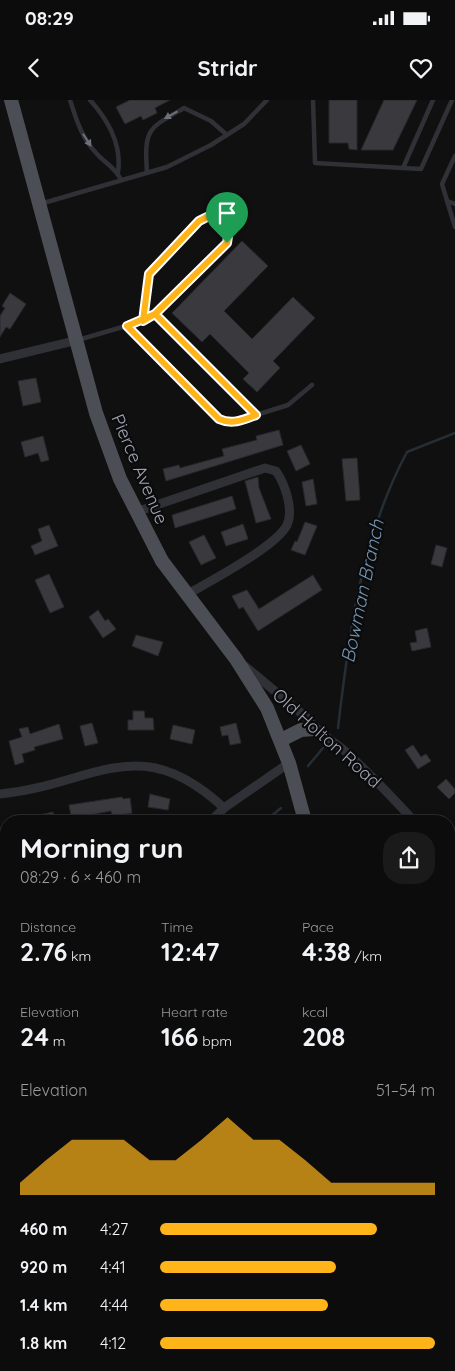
<!DOCTYPE html>
<html lang="en">
<head>
<meta charset="utf-8">
<style>
  body { margin:0; font-family:Quicksand,sans-serif; background:#1a1a1b; color:#f1f3f6; height:100vh; display:flex; flex-direction:column; font-size:19px; white-space:nowrap }
  * { box-sizing:border-box; margin:0 }
  p { font-size:16px; color:#9a9b9d }
  .icon { flex:none; width:28px; height:28px; fill:none; stroke:currentColor; stroke-width:2; stroke-linecap:round; stroke-linejoin:round }
  .map { position:relative; flex:1; overflow:hidden }
  .drawer { position:absolute; left:0px; top:715px; width:455px; height:556px; display:flex; flex-direction:column; background:#0c0c0d; border-radius:20px 20px 0 0; box-shadow:0 2px 8px #0003,0 0 0 1px #2c2c2e }
  .drawer>* { flex:none }
  .pin { position:absolute; display:grid; place-items:center; width:42px; height:42px; color:#fff; margin:-51px -21px; border-radius:50% 50% 50% 0; rotate:-45deg; box-shadow:0 0 5px #0007 }
  .pin .icon { rotate:45deg }
  .round { display:grid; place-items:center; flex:none; width:52px; height:52px; border-radius:20px; background:#1a1a1b }
  .overview { display:flex; align-items:center; justify-content:space-between; height:85px; padding:0 20px }
  h1 { font-size:28px; font-weight:700; line-height:38px }
  .metrics { display:grid; grid-template-columns:repeat(3,1fr); gap:8px; height:85px; padding:5px 20px }
  .metrics div { display:grid; align-content:center }
  .metrics b { font-size:25px; font-weight:700 }
  .metrics small { font-size:14px; font-weight:400 }
  .metrics p { font-size:14px }
  .chart { height:140px; padding:10px 20px }
  .chart p { display:flex; justify-content:space-between }
  .chart svg { width:100%; height:90px; margin-top:5px; fill:#ffb41a; opacity:.7 }
  ul { padding:0 20px; list-style:none; font-size:16px }
  li { display:grid; grid-template-columns:80px 60px 1fr; align-items:center; height:38px }
  li i { height:12px; border-radius:6px; background:#ffb41a }
  .status { display:flex; justify-content:space-between; align-items:center; height:35px; padding:0 25px; background:#0c0c0d; direction:ltr }
  .status svg { height:14px; fill:currentColor }
  header { display:flex; justify-content:space-between; align-items:center; height:65px; padding:0 20px; background:#0c0c0d; font-size:22px; font-weight:700 }
  .map>svg:first-child { display:block }
  .lines { fill:none; stroke-linecap:round; stroke-linejoin:round }
  .stream { stroke:#252e35; stroke-width:2.5 }
  .building { fill:#39393e; stroke:#29292d }
  .lane { stroke:#303136; stroke-width:4.5 }
  .street { stroke:#303136; stroke-width:9 }
  .primary { stroke:#4c4e56; stroke-width:14 }
  .oneway { fill:#6d717b }
  .route-casing { stroke:#fff; stroke-width:10 }
  .route { stroke:#ffb41a; stroke-width:6 }
  .labels { text-anchor:middle; dominant-baseline:central; stroke-width:4.5; stroke-linejoin:round; paint-order:stroke }
  .street-label { font-size:18px; fill:#9fa5b3; stroke:#0b0b0c }
  .water-label { font-size:19px; font-style:italic; fill:#7394b2; stroke:#0b0b0c }
</style>
</head>
<body>
<div class="status"><b>08:29</b><svg viewBox="0 0 49 12"><path d="M0 12V9h3v3zM5 12V6h3v6zM10 12V3h3v9zM15 12V0h3v12zM26 1h20v11H26zM47 4h2v5h-2z"/></svg></div>
<header><svg class="icon" aria-label="back" viewBox="0 0 24 24"><path d="M15 5l-7 7 7 7"/></svg>Stridr<svg class="icon" aria-label="heart" viewBox="0 0 24 24"><path d="M12 20l-8-8c-3-5 5-10 8-4 3-6 11-1 8 4z"/></svg></header>
<div class="map">
<svg width="455" height="1271" viewBox="0 0 455 1271">
  <rect width="100%" height="100%" fill="#101011"/>
  <g class="lines">
    <g class="stream">
      <path d="M338 628C349 533 361 438 407 352L455 333"/>
      <polyline points="308,666 323,648"/>
      <polyline points="265,721 281,708"/>
      <polyline points="0,1128 6,1129"/>
      <polyline points="291,1271 292,1265"/>
    </g>
  </g>
  <g class="building">
    <polygon points="130,0 170,0 155,8 157,13 143,20 141,16 125,24 116,7"/>
    <polygon points="329,0 357,0 357,50 349,49 348,43 329,43"/>
    <polygon points="384,0 417,0 393,50 361,50"/>
    <polygon points="242,141 268,166 224,211 252,239 293,197 315,218 273,261 280,268 257,292 243,279 249,273 210,234 202,242 172,213"/>
    <polygon points="10,193 26,204 10,229 6,227 0,237 0,216 5,208 2,206"/>
    <polygon points="36,278 41,302 23,306 18,281"/>
    <polygon points="279,330 283,345 166,381 163,369 179,365 180,368 224,356 222,349 257,340 256,336"/>
    <polygon points="43,336 49,360 41,362 38,353 25,357 21,342"/>
    <polygon points="301,345 310,364 296,371 287,351"/>
    <polygon points="357,358 360,400 346,401 342,359"/>
    <polygon points="258,377 259,388 271,419 256,423 245,381"/>
    <polygon points="313,379 317,404 306,406 302,382"/>
    <polygon points="232,396 236,409 175,428 172,415"/>
    <polygon points="305,422 317,426 305,455 291,450 295,441 297,442"/>
    <polygon points="243,424 248,439 226,446 221,432"/>
    <polygon points="49,425 58,446 35,455 31,446 42,441 38,429"/>
    <polygon points="204,435 216,458 201,465 189,442"/>
    <polygon points="436,445 447,448 442,467 431,464"/>
    <polygon points="49,474 64,507 50,513 35,480"/>
    <polygon points="313,475 322,490 258,531 243,507 239,509 232,496 247,490 259,509"/>
    <polygon points="98,510 105,521 108,519 116,529 103,538 89,517"/>
    <polygon points="427,528 431,547 412,551 410,543 417,542 415,531"/>
    <polygon points="136,535 163,542 158,556 132,546"/>
    <polygon points="133,611 144,611 145,618 153,618 154,630 128,630 128,620 133,620"/>
    <polygon points="92,623 98,643 85,646 80,626"/>
    <polygon points="236,623 241,643 230,645 228,635 222,636 220,627"/>
    <polygon points="59,624 63,639 34,647 35,650 22,654 24,662 15,665 9,641 22,637 19,629 28,627 30,634"/>
    <polygon points="173,625 195,630 192,644 170,639"/>
    <polygon points="413,645 421,657 426,654 431,661 418,669 405,650"/>
    <polygon points="446,679 455,689 455,693 449,699 437,687"/>
    <polygon points="150,694 170,699 168,710 148,707"/>
    <polygon points="122,697 123,699 130,698 132,713 112,716 111,711 84,716 85,721 72,721 69,705"/>
    <polygon points="53,712 55,721 27,721 26,718"/>
  </g>
  <g class="lines">
    <g class="lane">
      <path d="M70 0C76 19 82 39 97 54 105 63 116 68 121 80"/>
      <path d="M90 0C108 20 122 45 118 72"/>
      <polyline points="313,0 315,63 403,68 433,0"/>
      <polyline points="455,56 442,84 455,127"/>
      <polyline points="403,68 421,69 452,0"/>
      <path d="M147 73C144 28 148 29 184 8L211 21 227 35"/>
      <polyline points="447,101 455,104"/>
      <polyline points="40,104 167,67 211,45 244,24 267,0"/>
      <path d="M127 226 219 319C232 325 243 320 256 315L155 215"/>
      <path d="M78 240 143 221 155 215 227 143C230 129 228 119 213 114L199 121 149 174 143 221"/>
      <polyline points="256,315 288,305 312,285"/>
    </g>
    <g class="street">
      <polyline points="0,259 78,240"/>
      <path d="M136 412 265 368 276 371C285 384 294 410 287 425 277 446 209 482 186 495"/>
      <path d="M240 562 307 618C316 632 332 640 345 651 369 673 392 697 414 721"/>
      <path d="M0 694C94 685 138 628 224 708"/>
      <polyline points="211,721 224,708 289,663"/>
      <polyline points="449,759 455,766"/>
      <polyline points="0,861 6,861"/>
      <polyline points="449,908 455,928"/>
      <polyline points="0,965 6,962"/>
      <polyline points="0,1228 6,1233"/>
      <polyline points="34,1265 39,1271"/>
      <polyline points="347,1265 353,1271"/>
      <polyline points="438,1265 439,1271"/>
    </g>
    <g class="primary">
      <polyline points="11,0 96,313 120,379 162,461 236,559 267,608 289,663 305,721"/>
      <polyline points="281,640 301,630 314,629"/>
      <polyline points="327,1265 327,1271"/>
    </g>
  </g>
  <defs><path id="oneway-solid" d="M-6-.8H1V-3.2L6.5 0L1 3.2V.8H-6Z" transform="scale(1.25)"/></defs>
  <g class="oneway">
    <use href="#oneway-solid" transform="translate(171 15) rotate(151)"/>
    <use href="#oneway-solid" transform="translate(87 40) rotate(57)"/>
  </g>
  <g class="lines">
    <defs>
      <path id="route" d="M227 143 155 214 127 226 219 319C232 325 243 320 256 315L155 214 143 221 149 174 199 121 213 114C228 119 230 129 227 143"/>
    </defs>
    <use href="#route" class="route-casing"/>
    <use href="#route" class="route"/>
  </g>
  <g class="labels">
    <g class="street-label">
      <text transform="translate(140 369) rotate(67)">Pierce Avenue</text>
      <text transform="translate(327 638) rotate(42)">Old Holton Road</text>
    </g>
    <g class="water-label">
      <text transform="translate(362 491) rotate(-78)">Bowman Branch</text>
    </g>
  </g>
</svg>
<div class="pin" style="left:227px;top:143px;background:#1e9e55"><svg class="icon" aria-label="arrive" viewBox="0 0 24 24"><path d="M6 21V4h12l-3 4 3 4H6"/></svg></div>
<section class="drawer">
<div class="overview"><div><h1>Morning run</h1><p>08:29 · 6 × 460 m</p></div><a class="round"><svg class="icon" aria-label="share" viewBox="0 0 24 24"><path d="M12 15V3M7 8l5-5 5 5M5 13v7h14v-7"/></svg></a></div>
<div class="metrics">
<div><p>Distance</p><b>2.76<small> km</small></b></div>
<div><p>Time</p><b>12:47</b></div>
<div><p>Pace</p><b>4:38<small> /km</small></b></div>
</div>
<div class="metrics">
<div><p>Elevation</p><b>24<small> m</small></b></div>
<div><p>Heart rate</p><b>166<small> bpm</small></b></div>
<div><p>kcal</p><b>208</b></div>
</div>
<div class="chart"><p><span>Elevation</span>51–54 m</p>
<svg viewBox="0 0 160 44" preserveAspectRatio="none"><path d="M0 44V38L10 27L20 17L30 17L40 17L50 27L60 27L70 17L80 6L90 17L100 17L110 27L120 38L130 38L140 38L150 38L160 38V44z"/></svg>
</div>
<ul>
<li><b>460 m</b>4:27<i style="width:79%"></i></li>
<li><b>920 m</b>4:41<i style="width:64%"></i></li>
<li><b>1.4 km</b>4:44<i style="width:61%"></i></li>
<li><b>1.8 km</b>4:12<i style="width:100%"></i></li>
</ul>
</section>
</div>
</body>
</html>
